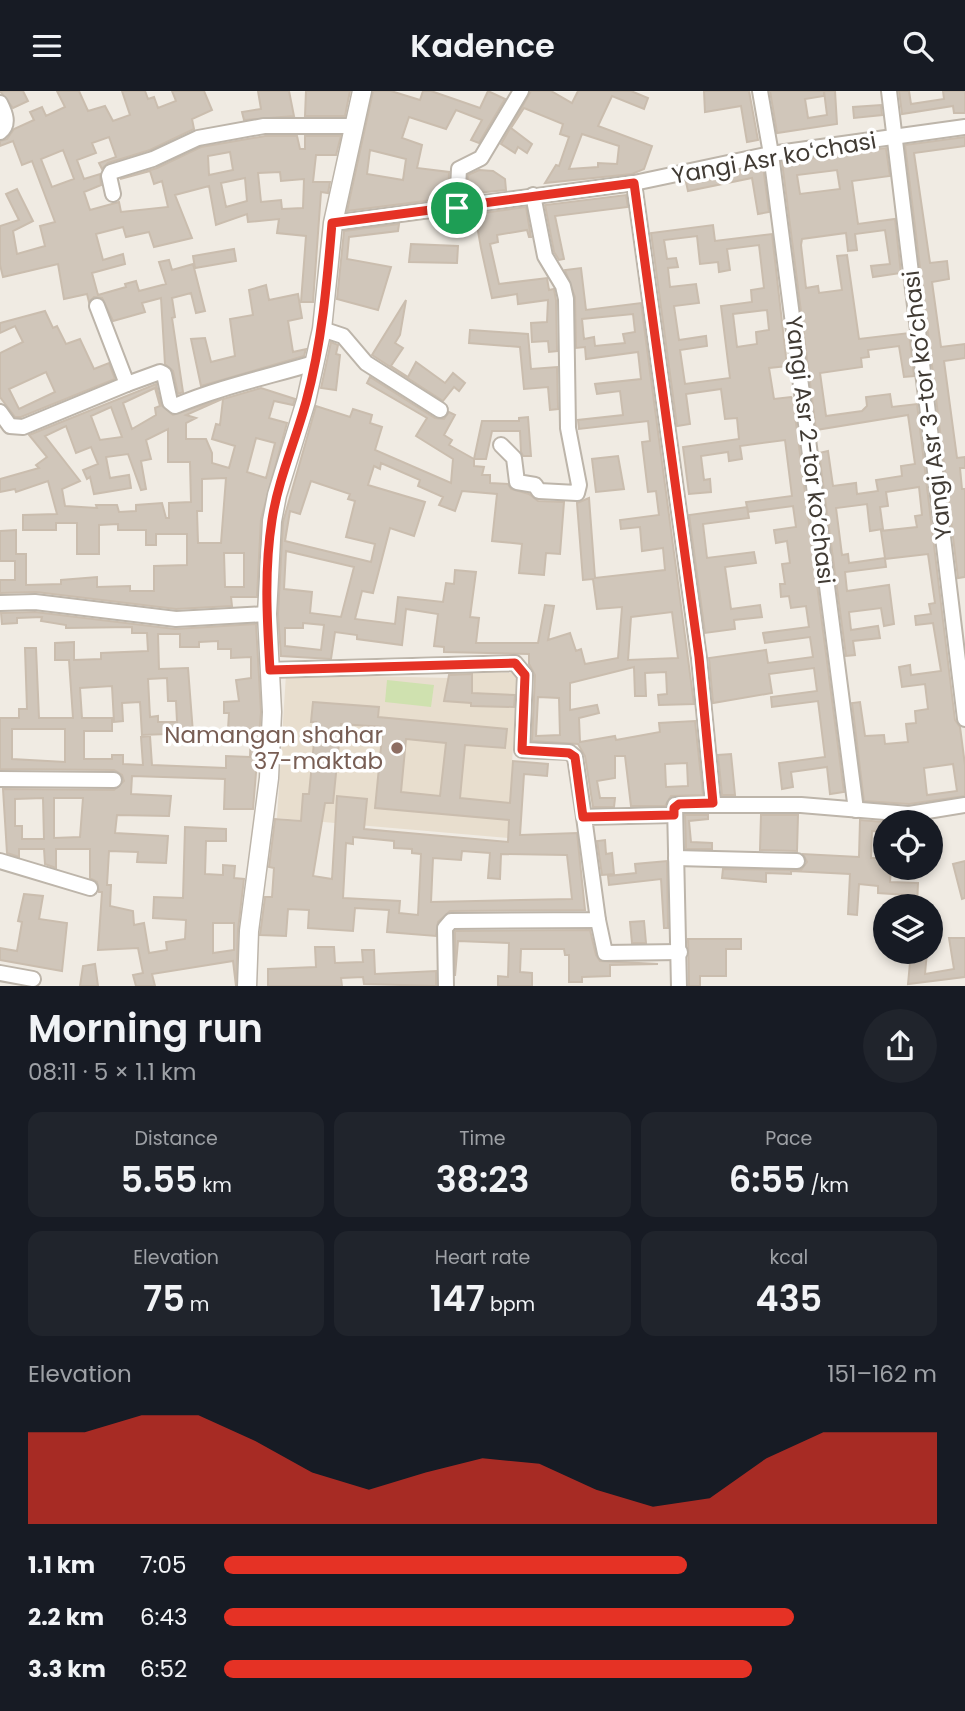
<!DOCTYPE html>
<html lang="en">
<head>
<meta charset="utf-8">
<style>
  body { margin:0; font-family:Poppins,sans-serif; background:#20242c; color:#f1f3f6; height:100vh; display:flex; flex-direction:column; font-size:26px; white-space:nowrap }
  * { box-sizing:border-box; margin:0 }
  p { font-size:23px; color:#9ea1a6 }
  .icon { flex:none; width:38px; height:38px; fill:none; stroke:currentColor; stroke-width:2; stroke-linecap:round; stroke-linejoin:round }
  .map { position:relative; height:895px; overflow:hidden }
  .panel { display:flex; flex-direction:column; background:#171b24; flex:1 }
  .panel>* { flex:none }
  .controls { position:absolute; left:873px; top:719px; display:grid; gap:14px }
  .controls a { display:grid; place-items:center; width:70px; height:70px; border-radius:50%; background:#171b24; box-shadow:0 4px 10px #0003; font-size:35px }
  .pin { position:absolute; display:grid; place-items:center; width:60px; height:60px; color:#fff; margin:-30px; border:4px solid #fff; border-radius:50%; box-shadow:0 2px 7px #0007 }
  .round { display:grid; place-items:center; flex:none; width:74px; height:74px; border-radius:37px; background:#20242c }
  .overview { display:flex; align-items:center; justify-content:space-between; height:119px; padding:0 28px }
  h1 { font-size:38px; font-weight:600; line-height:52px }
  .figures { display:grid; grid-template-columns:repeat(3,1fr); gap:10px; height:119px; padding:7px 28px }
  .figures div { display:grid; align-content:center; border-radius:14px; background:#20242c; text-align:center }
  .figures b { font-size:35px; font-weight:600 }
  .figures small { font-size:19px; font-weight:400 }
  .figures p { font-size:19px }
  .chart { height:196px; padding:14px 28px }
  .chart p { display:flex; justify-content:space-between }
  .chart svg { width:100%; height:126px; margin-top:7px; fill:#e53225; opacity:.7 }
  ul { padding:0 28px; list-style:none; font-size:23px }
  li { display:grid; grid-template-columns:112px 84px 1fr; align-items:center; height:52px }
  li i { height:18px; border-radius:9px; background:#e53225 }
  header { display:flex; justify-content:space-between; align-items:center; height:91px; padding:0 28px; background:#171b24; font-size:32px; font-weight:600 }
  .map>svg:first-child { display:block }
  .education { fill:#e8dece }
  .green { fill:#cfe1af }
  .building { fill:#d0c6ba; stroke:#cabdae; stroke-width:2; fill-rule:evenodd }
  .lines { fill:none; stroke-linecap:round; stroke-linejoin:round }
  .minor-casing { stroke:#bdb5aa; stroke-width:18 }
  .tertiary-casing { stroke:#bdb5aa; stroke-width:21 }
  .minor { stroke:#fff; stroke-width:14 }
  .tertiary { stroke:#fff; stroke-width:18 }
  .route-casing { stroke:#fff; stroke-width:14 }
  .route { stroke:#e53225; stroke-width:9 }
  .education-dot { fill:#8d6e63; stroke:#fff; stroke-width:2.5 }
  .labels { text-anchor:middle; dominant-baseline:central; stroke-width:7; stroke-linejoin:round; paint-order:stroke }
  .street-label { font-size:23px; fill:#413b34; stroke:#fff }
  .education-label { font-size:23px; fill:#785e54; stroke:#fff; text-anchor:end }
</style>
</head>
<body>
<header><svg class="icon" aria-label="menu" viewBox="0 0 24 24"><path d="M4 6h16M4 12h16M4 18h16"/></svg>Kadence<svg class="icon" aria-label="search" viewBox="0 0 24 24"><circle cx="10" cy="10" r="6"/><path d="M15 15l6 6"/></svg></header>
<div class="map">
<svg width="965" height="896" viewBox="0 0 965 896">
  <rect width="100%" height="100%" fill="#f0ebe3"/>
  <polygon class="education" points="449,580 517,582 508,747 277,727 286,583 448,587"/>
  <polygon class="green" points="387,589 434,594 431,616 385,611"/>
  <g class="building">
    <polygon points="0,0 23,0 28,10 13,17"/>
    <path d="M57 0H79L88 20 105 15 113 30 130 24 122 0H145L148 8 154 6 158 17 176 10 172 0H204L212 19 192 28 194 38 150 59 108 72 102 78 99 72 116 66 109 46 92 52 96 62 77 69 84 88 100 83 101 94 84 101 90 119 119 111 121 121 168 116 162 90 154 93 150 80 120 88 157 77 201 56 265 45H297L300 58H305V45H341L336 64H316L313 91H330L328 102 321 101 313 211H301L306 145 277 142 279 128 248 131 247 123 216 134 209 95 175 104 192 147 154 156 149 141 126 146 123 136 96 143 103 169 123 163 125 173 92 182 98 204 126 196 125 193 136 190 139 200 166 193 159 171 169 169 172 179 193 173 205 220 196 222 191 202 172 207 175 226 172 227 183 301 178 303 173 280 165 273 161 207 142 212 145 221 113 230 102 207 94 206 89 211 87 203 64 208 58 173 3 186 0 174V135L19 129 6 103 17 98 33 130 13 140 17 163 45 155 40 135 55 131 32 70 22 74 13 50 0 55V50L7 48 14 38 34 29 30 21 42 16 46 25 65 16ZM63 59 74 88 52 96 41 68ZM230 61 233 79 209 84 208 65ZM280 81 281 90 304 88 303 117 282 118 281 109 261 111 258 82ZM245 87 247 110 226 116 221 92Z"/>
    <polygon points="258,0 289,0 294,25 244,29 242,21 261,18"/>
    <polygon points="306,0 350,0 345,25 305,25"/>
    <path d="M373 0H391L420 9 423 0H431L480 17 488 0 505 8 479 52 471 49 482 29 456 19 446 38 409 26 402 47 422 54 417 77 449 81 448 107 347 120ZM370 59 406 68 403 89 367 83Z"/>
    <path d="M531 0H551L572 12 578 0H631L648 7 644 18 612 5 598 35 652 55 644 78 632 83 545 92 556 74 559 75 569 46 560 43 563 33 524 17 511 37 532 53 527 62 518 56 515 62 501 53ZM582 43 619 55 617 73 598 72V76L569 78Z"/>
    <polygon points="704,0 749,0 758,49 747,51 741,15 705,21"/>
    <polygon points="770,0 824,0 824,5 805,8 808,27 827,24 824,0 835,0 837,33 777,42"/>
    <polygon points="899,0 909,0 911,13 944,8 943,0 965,0 965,22 954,22 953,15 902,23"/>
    <polygon points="881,14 882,24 854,27 853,16"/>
    <polygon points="965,46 965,55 914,62 930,172 947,170 949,188 932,191 941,256 965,253 965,267 944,270 957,367 965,366 965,377 960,377 962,398 965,398 965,486 958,487 905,54"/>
    <path d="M886 57 890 85 852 90 858 133 895 128 901 182 873 186 871 175 890 173 885 139 855 143 857 159 848 160 846 142 802 148 801 154 806 197 818 195 819 202 842 199 837 165 847 164 859 248 909 242 914 285 904 286 899 255 868 259 869 266 861 267 862 276 820 282 826 325 862 320 867 315 866 306 890 303 892 316 917 313 955 629 960 636 965 674V705L909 713 864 710 852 612 860 611 865 645 884 644 885 653 908 651 906 633 916 632 915 620 928 618 925 593 902 596 899 576 910 574 911 584 941 580 933 532 916 534 915 525 931 523 929 513 935 512 928 463 885 468 886 476 845 481 847 500 889 494 894 533 884 535 881 517 849 521 851 539 878 535 880 547 853 550 855 564 846 565 819 362 828 360 833 395 856 392 857 403 878 400 876 389 902 385 901 375 915 373 908 324 816 339 782 71ZM837 79 840 98 800 103 797 84ZM919 396 922 424 915 425 917 436 881 440 885 467 849 472 848 463 842 464 836 417 867 413 870 440 883 438 880 416 888 415 886 401ZM953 673 957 700 927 704 924 677Z"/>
    <polygon points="763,75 769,121 758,123 752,87 688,100 686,91"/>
    <polygon points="479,79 493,80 505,88 506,99 467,103 468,84"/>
    <polygon points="626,104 628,116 555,125 564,168 559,169 554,161 545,114"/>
    <polygon points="526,116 531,146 529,146 527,139 497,144 498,151 490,153 499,193 547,187 549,199 554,198 556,209 557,260 549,261 548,250 532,251 531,232 547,231 548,209 518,213 517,203 492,207 481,157 475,123"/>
    <polygon points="399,133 398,140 349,146 347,168 391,176 378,219 337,208 344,140"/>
    <path d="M713 134 715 150 772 143 787 275 769 277 774 308 791 306 793 309 844 701 830 703 827 676 791 681 793 696 782 698 779 672 825 666 818 610 772 616 771 606 817 600 814 577 769 583 772 602 713 612 709 567 766 559 768 572 813 566 810 546 765 552 763 542 809 536 806 515 791 517 789 505 781 506 780 493H785L782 473 790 472 787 450 776 452 774 439 796 436 793 415 748 421 746 411 792 405 785 349 740 355 742 368 729 370 728 361 701 365 704 389 710 388 711 401 689 403 683 356 739 348 737 327 725 328 721 298 686 303 690 333 677 335 651 142ZM697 145 700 173 718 171 719 181 730 179 727 158 759 154 764 197 751 199 752 211 721 215 730 287 685 293 680 259 707 255 706 245 679 249 674 215 699 212 696 193 670 196 668 177 678 176 676 167 667 168 664 149ZM767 219 769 239 756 241 757 253 737 256 733 223Z"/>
    <polygon points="411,153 458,155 457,172 409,171"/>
    <polygon points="234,158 236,170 195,177 193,165"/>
    <path d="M581 177 586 219 641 212 694 613 659 614 658 604 667 603 666 581 645 582 646 605H635L634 576 570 592V619L597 614 599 622 579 627 580 651 615 645 616 649 660 641 659 632 695 630 703 704 671 705 665 715H631L625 665H615V687L597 690 600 707H615L614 716H593L585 665 578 653 532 650 535 584 529 573V563L444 561V556L434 555 438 523 406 518 402 554 357 548V544L335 541 331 568 281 565 278 523 283 431 316 315 350 326 353 318 372 324 370 332 382 336 375 359 451 392 453 368 416 345 427 327 367 292 370 286 435 327 444 328 449 321 455 324 444 344 452 349 449 354 474 368V375L484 376 482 384H490V392L508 393 511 398 529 403 538 410 564 411 560 463 546 462 544 484 519 482 522 453 492 450 497 403 462 400 455 420 439 414 443 406 418 395 420 389 381 372 380 378 374 375 368 394 425 411 414 445 390 437 373 502 362 500 355 528 395 533 398 506 443 511 446 492 454 493 455 479 476 481 470 526 479 527 476 552H538L545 514 554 515 548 549 570 542 576 560 581 558 585 573 618 567 622 516 597 518 593 488 583 489 577 412 589 407 595 487 665 479 663 457 642 460 640 436 621 438 620 429 659 424 656 400 648 401 642 351 650 350 648 330 579 338 578 329 623 324 620 300 597 303 595 293 641 288 638 261 586 268 585 256 576 257 575 206 565 179ZM633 223 635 241 623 243 625 252 595 255 594 246 584 248 582 228ZM311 390 350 403 348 408 355 410 346 446 375 453 371 471 285 450 290 420 300 423ZM286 460 354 476 341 526 310 522 312 501 284 498ZM672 521 678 567 628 569 631 526ZM303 532 324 534 321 559 285 555V537H303ZM538 606 559 607 560 644 536 645ZM687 672 688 695 666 696 665 673Z"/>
    <polygon points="266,194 269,209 298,203 302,227 288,230 293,261 306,258 304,265 201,295 191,248 205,247 211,271 235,265 230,228 253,224 249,199"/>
    <polygon points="406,209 400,244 395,252 403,257 391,275 408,286 416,271 445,292 453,282 465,292 459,300 454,296 443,310 372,264"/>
    <path d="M45 220 53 237 57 235 66 253 80 248 94 278 109 272 115 288 21 326H15L0 306V262L23 251 15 235 0 242V232ZM46 281 55 301 19 318 9 298Z"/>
    <polygon points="470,239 528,243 531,278 557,276 558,318 550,319 548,296 524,298 520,256 469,252"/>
    <polygon points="331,251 338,254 336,263 340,264 336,299 321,297"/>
    <path d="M156 293 161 314 173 324 222 308 186 324 196 327 186 332V348H206L212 362V372L229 377 235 355 212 348 216 333 220 334 223 308 261 297 295 308 293 314 274 310 269 327 287 332 261 428 257 506H231L232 515 176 518 36 501 0 502V489H15V470H0V440L16 439V463H26V494L61 493V489L97 486V496L130 495V500H154V475L187 474V443H156V454H146V439H118V433L99 434V463H77V432H56V439H23V424L57 423 48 390 16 401 15 398 0 401V388L39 377 36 374 47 366 29 344ZM155 297 160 315 155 317 156 324 132 338 123 312ZM111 316 122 346 100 349 91 325ZM66 335 76 362 91 356 98 373 83 379 87 388 90 386 94 403 131 397 129 384 110 387 106 366 128 363 141 399 146 398 141 370 151 368 146 349 168 338V371H190L191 411 169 412V427H166L162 412 136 414V420L119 421 117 414H96L97 417 65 415 62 398 80 390 45 345ZM256 347 275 352 266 387 247 381ZM226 387 221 452H198L197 420H202V388ZM224 462H244V496H225Z"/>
    <polygon points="528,326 531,365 523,365 521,361 520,340 492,340 486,368 474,368 482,330 519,330 519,327"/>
    <polygon points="618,365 624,398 596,401 592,368"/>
    <polygon points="747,416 749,427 703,433 707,467 754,461 756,472 725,476 731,518 760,514 762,526 734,529 735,538 705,542 689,424"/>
    <path d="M35 521 175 538 256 533 261 621 253 718H224L225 688 132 685 131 703 171 705 169 725 117 724 115 742 168 745 166 772 137 771 138 761 109 760 107 794H111L110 815 133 820 134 834 144 832 149 862 167 859 166 851 185 848 186 829 153 827 154 806 183 807 185 736 226 738V750H206L205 783 223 784V774L235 775 234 787 244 788 238 839 236 895 233 870 152 883 155 895H136L133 884 143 882 138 857 98 859 102 801H99L97 791 90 787V758H56V777L45 773 44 758H19V766L7 762 3 698 114 699 124 690 122 684 114 679 0 678V627H19V618H27L25 557H36L39 627H73L69 569H55V552L74 551V569L101 568V562L148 560 147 542H132V536L66 537V534L41 530 42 526 17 527V532L2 533 1 522ZM158 543H180V556H199V551L218 550V558H231V567L251 566V587L236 589 239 610 224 611V622H229L228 638H251L250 666 226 665V677L152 674 150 645 141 646 143 674 123 673V664H112V668H84V640H112V627H82L80 597 112 595 114 631 123 630 122 612 140 611 142 644 193 642 188 577 159 578ZM167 587 168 610H176L177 631H158V625L150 626 148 588ZM12 638H65V671L12 668ZM43 707 44 748H22V735H15V708ZM54 707H83L80 746 54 747ZM213 832H234V859L213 862Z"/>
    <polygon points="472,583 472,602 515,604 514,616 471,615 471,612 444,610 449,584"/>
    <path d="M313 611 379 616 378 626 507 638 505 657 465 654 460 707 510 712 513 670 548 673 547 685 524 683 520 744 577 742 585 819 450 820 438 831 436 845 387 841 389 819 355 817 353 840 308 837 309 819 288 818 286 845 260 844 265 806H272L274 777 269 776 275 728 301 730 303 703H309L316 631H311ZM341 633 383 636 375 717 509 729 508 751 364 738 367 708 337 705 332 788 313 785 325 712H333ZM406 648 446 652 440 705 401 701ZM353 746 394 750V757L412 758V762L421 763 418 824 399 822 400 810 343 807 346 752 353 753ZM462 760 490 762 488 787 500 788 501 763 567 764 572 808 431 811 433 767 461 769Z"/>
    <polygon points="731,663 735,704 722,704 718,664"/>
    <polygon points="685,724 708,724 708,728 689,730 691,751 712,752 712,758 686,758"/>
    <polygon points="761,724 798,724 797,760 760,759"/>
    <polygon points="860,729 895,732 886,732 886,741 872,740 871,767 886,767 886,777 891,777 890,791 918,792 917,816 906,816 907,804 878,802 878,795 859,793 857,824 848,823 850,783 791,780 791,783 766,782 766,791 722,787 723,778 801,779 807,771 803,763 859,766"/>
    <polygon points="605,749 606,763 612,762 614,783 602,784 597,750"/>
    <polygon points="667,770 668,837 664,837 661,788 609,794 608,785 636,782 635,773"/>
    <polygon points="965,770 965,807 962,808 953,773"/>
    <polygon points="24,803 43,805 39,828 67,832 62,880 0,869 0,857 17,860 22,831 18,830"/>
    <polygon points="644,830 646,852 632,852 630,831"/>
    <polygon points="590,839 596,864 600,870 658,873 610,874 610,885 582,886 582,891 569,891 569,864 565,864 564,858 521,858 520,881 532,882 532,895 498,895 498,885 508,886 509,852 458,850 455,885 455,840"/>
    <polygon points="949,847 965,847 965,886 908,893 911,861 927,861 925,883 954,878"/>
    <polygon points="688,848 741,848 741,858 726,858 726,885 700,885 700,895 689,895"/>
    <polygon points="315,856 334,856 335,872 363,871 362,859 374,859 375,883 436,880 436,895 364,893 363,886 341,887 342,895 268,895 268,878 316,876"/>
    <polygon points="95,873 98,895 80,895 83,875"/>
  </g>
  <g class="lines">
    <defs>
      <g id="minor">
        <polyline points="760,0 771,63 856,719"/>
        <polyline points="889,0 965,628"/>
        <path d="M0 12C5 22 10 33 0 41"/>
        <polyline points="634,92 699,567 713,712"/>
        <polyline points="113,103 109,85 111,81 153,68 198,47 264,35 353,35"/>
        <polyline points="457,117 459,78 481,67 521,0"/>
        <polyline points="333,132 634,92 771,63 965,36"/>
        <polyline points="322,238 343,245 366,272 440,319"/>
        <path d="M127 293 160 281 164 283 170 311 175 315C220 296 267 286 314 272"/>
        <polyline points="0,321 10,335 23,336 127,293 97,215"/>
        <polyline points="501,354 514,367 517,391 535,394 539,400 577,402 579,394 568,337 566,208 563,195 545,165 533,104"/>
        <polyline points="0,512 35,511 176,528 267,523"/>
        <polyline points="270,579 515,572 525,584 522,659 569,661 575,666 584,726"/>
        <polyline points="0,688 114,689"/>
        <polyline points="676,767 797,770"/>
        <polyline points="0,770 90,797"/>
        <polyline points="598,829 605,862 680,861"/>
        <polyline points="0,882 33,888"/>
        <polyline points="446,896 445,837 451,830 598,829 584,726 674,724"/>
        <polyline points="679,896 675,714 801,714 909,723 965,714"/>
      </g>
      <polyline id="tertiary" points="247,896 249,840 269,687 272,621 267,523 272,430 277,404 306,310 322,238 333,132 362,0"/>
    </defs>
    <use href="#minor" class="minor-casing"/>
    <use href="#tertiary" class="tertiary-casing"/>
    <use href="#minor" class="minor"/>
    <use href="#tertiary" class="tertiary"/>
  </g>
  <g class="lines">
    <defs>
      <path id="route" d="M634 92 699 566 713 712 679 713 674 717V724L583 726 575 666 569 662 522 659 525 584 515 572 270 579C267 529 264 479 272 429 278 389 295 351 306 311 322 252 327 192 332 132Z"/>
    </defs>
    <use href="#route" class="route-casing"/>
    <use href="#route" class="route"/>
  </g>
  <circle class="education-dot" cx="397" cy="657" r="7"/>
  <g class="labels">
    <g class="street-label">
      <text transform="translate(774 67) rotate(-10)">Yangi Asr koʻchasi</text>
      <text transform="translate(927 314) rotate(-97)">Yangi Asr 3-tor koʼchasi</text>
      <text transform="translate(810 359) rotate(83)">Yangi Asr 2-tor koʼchasi</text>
    </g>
    <g class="education-label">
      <text x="383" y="644">Namangan shahar<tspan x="383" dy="26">37-maktab</tspan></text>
    </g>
  </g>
</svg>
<div class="controls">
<a><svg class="icon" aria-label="locate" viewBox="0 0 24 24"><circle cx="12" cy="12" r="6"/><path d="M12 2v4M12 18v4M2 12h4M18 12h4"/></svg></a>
<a><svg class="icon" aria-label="layers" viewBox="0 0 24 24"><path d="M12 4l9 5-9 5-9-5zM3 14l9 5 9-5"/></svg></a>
</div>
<div class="pin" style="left:457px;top:117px;background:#1e9e55"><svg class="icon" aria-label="arrive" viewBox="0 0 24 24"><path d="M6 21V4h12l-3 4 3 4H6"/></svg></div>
</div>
<section class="panel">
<div class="overview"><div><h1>Morning run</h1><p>08:11 · 5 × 1.1 km</p></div><a class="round"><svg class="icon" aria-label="share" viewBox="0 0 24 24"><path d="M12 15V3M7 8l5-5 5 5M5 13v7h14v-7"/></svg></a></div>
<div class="figures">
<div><p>Distance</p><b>5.55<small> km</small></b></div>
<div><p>Time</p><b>38:23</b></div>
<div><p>Pace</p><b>6:55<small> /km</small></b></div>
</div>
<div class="figures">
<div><p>Elevation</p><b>75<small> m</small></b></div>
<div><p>Heart rate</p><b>147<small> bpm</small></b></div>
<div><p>kcal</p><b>435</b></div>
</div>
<div class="chart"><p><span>Elevation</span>151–162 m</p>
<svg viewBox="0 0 160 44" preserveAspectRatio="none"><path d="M0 44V12L10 12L20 6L30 6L40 15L50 26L60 32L70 26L80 21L90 23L100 32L110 38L120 35L130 21L140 12L150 12L160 12V44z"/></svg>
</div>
<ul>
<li><b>1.1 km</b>7:05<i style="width:65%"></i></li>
<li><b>2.2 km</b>6:43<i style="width:80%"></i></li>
<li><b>3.3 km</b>6:52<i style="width:74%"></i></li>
</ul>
</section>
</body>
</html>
